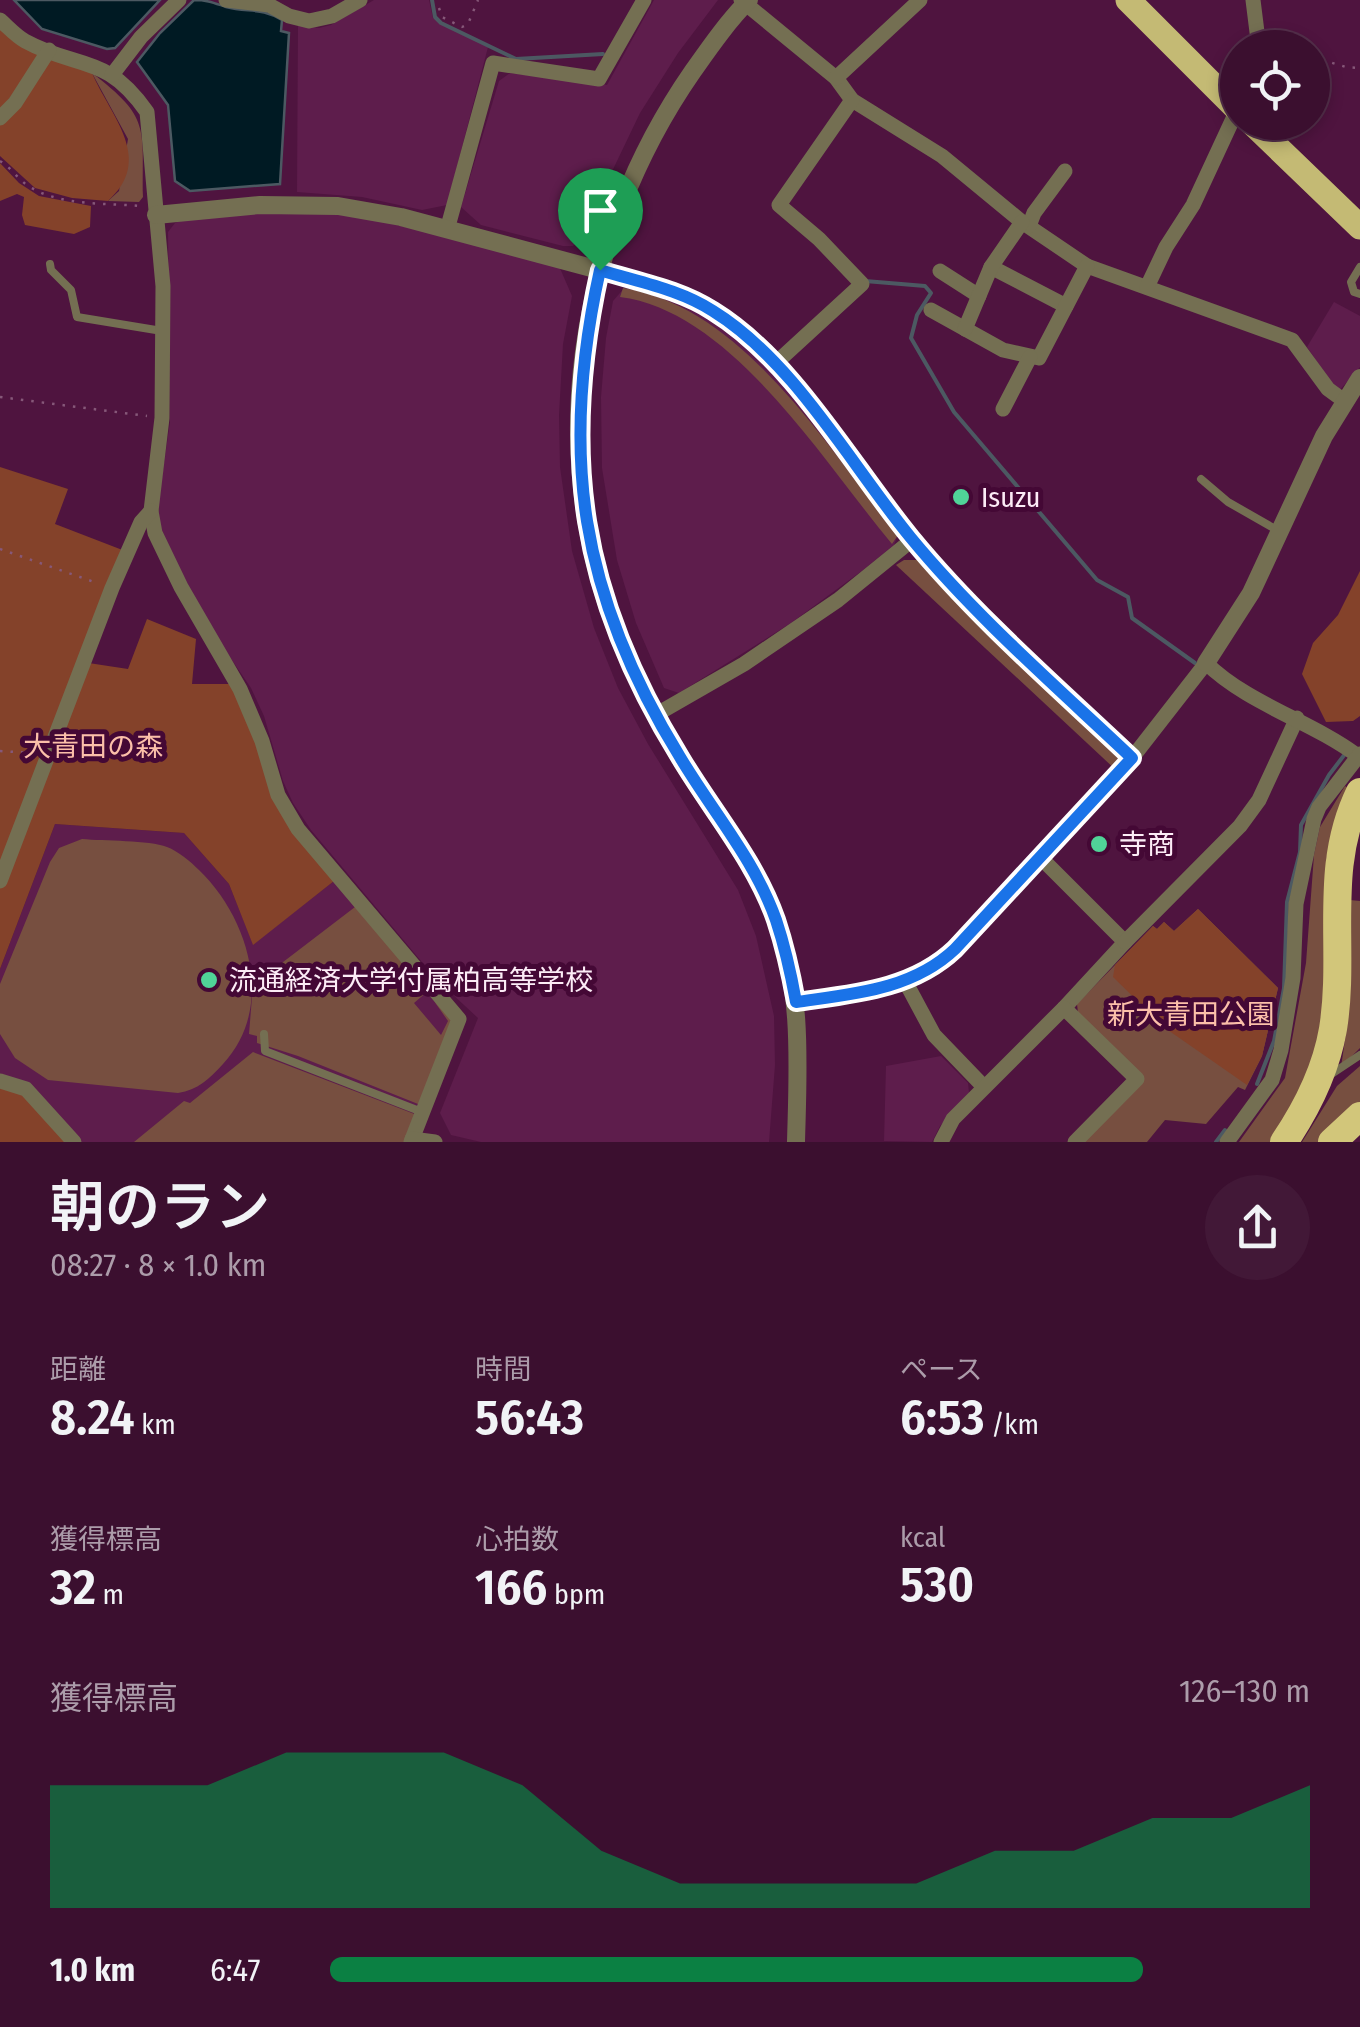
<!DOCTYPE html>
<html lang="ja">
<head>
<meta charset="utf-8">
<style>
  body { margin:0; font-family:"Fira Sans Condensed","Noto Sans JP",sans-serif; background:#421837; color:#f1f3f6; height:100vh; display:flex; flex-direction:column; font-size:38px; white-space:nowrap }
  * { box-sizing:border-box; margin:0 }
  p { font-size:32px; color:#ac9caa }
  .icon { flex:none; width:55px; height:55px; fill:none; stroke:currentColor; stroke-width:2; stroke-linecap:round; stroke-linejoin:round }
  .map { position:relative; height:1142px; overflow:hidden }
  .panel { display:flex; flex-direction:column; background:#3b0f2f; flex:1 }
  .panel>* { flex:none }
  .buttons { position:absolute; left:1220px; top:30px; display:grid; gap:20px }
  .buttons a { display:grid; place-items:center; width:110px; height:110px; border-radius:50%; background:#3b0f2f; box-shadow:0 5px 15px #0003,0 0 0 2px #542f4b; font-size:50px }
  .pin { position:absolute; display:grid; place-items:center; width:85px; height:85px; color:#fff; margin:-102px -42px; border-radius:50% 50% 50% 0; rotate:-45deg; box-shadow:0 0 10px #0007 }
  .pin .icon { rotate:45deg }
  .round { display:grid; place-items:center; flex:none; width:105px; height:105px; border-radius:52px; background:#421837 }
  .summary { display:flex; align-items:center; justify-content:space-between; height:170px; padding:0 50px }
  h1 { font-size:55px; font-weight:600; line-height:75px }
  .figures { display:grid; grid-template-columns:repeat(3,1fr); gap:15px; height:170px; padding:10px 50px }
  .figures div { display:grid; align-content:center }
  .figures b { font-size:50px; font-weight:600 }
  .figures small { font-size:28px; font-weight:400 }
  .figures p { font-size:28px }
  .chart { height:280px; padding:20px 50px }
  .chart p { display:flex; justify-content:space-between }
  .chart svg { width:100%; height:180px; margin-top:10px; fill:#0b8043; opacity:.7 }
  ul { padding:0 50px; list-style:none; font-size:32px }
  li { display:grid; grid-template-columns:160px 120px 1fr; align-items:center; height:75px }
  li i { height:25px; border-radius:12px; background:#0b8043 }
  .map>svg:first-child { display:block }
  .built { fill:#5e1d4c }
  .green { fill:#774f40 }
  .forest { fill:#84422a }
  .water { fill:#001a23; stroke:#4c5962; stroke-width:2.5 }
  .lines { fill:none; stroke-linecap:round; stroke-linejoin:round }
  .stream { stroke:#4c5962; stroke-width:4 }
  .path { stroke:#865879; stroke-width:2.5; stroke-dasharray:2.5 8; stroke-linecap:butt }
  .service { stroke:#746f52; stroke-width:8 }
  .minor { stroke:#746f52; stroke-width:15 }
  .tertiary { stroke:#746f52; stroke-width:18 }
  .trunk { stroke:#c4ba74; stroke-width:25 }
  .motorway { stroke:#d2c67a; stroke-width:28 }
  .route-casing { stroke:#fff; stroke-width:20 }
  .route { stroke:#1a73e8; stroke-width:12 }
  .poi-dot { fill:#50d398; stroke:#440835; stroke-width:4 }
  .labels { text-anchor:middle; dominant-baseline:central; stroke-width:10; stroke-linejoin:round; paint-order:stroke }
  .poi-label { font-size:28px; fill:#fcecf6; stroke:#440835; text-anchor:start }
  .park-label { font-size:28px; fill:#fbbfa9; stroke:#440835 }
</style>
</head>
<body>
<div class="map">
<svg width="1360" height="1142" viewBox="0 0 1360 1142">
  <rect width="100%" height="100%" fill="#4f143f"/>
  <g class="built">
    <polygon points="374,0 429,0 433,18 488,47 447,205 422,210 362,197 297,192 298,25 319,28 331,25"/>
    <polygon points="654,0 718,0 678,53 640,113 606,184 589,230 573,246 563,246 481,225 461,207 499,81 510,73 607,85"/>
    <polygon points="261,213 327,213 378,220 559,266 572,296 563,344 559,415 560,467 572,551 594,628 618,688 648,744 738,890 756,936 774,1016 775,1065 769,1142 481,1142 451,1135 440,1113 478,1018 437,980 311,830 293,803 283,781 264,716 251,688 225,650 176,566 164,540 159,519 159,498 170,422 168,232 175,223 183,220"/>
    <polygon points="626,286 642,288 683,302 722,326 758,353 789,388 898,530 898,535 894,545 863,570 791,623 679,693 664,688 636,623 617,560 602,468 601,397 606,338 613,301"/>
    <polygon points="1334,302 1360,316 1360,367 1338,392 1307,347"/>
    <polygon points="55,824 184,833 229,884 253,944 334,881 455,1020 406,1142 78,1142 0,1078 0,969"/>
    <polygon points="941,1056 968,1083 969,1093 940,1126 932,1142 884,1141 886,1066"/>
  </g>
  <g class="green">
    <path d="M92 73C151 118 142 127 143 197L139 202 108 201 119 191 128 139Z"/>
    <path d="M623 288C744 307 826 447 898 535L892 544C824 463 732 311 620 297Z"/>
    <polygon points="904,560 922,560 1122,758 1117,771 896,565"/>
    <polygon points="1345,786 1351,790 1337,819 1326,859 1327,968 1319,1046 1281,1142 1239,1142 1285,1078 1306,963 1314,855 1320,827"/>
    <path d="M82 839C104 841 149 840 167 847 178 851 191 862 199 870 249 918 276 1007 223 1064 209 1079 198 1090 178 1093L48 1080 15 1058 0 1034V984L50 862 59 848Z"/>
    <polygon points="1350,900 1360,901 1360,1048 1341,1067 1348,1020"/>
    <polygon points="355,907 428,991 414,1003 441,1035 448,1021 434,1001 455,1020 423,1106 298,1056 257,1043 257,1036 249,1034 253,985"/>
    <polygon points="1198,909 1278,988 1262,1056 1245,1090 1238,1087 1206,1124 1165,1120 1147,1142 1084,1142 1144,1079 1078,1013 1077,1004 1153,926 1157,929 1164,922 1174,931"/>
    <polygon points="253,1052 417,1115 406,1142 134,1142 184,1101 190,1103"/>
    <polygon points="1360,1066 1360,1105 1319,1142 1302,1142 1337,1086"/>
  </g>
  <g class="forest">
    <polygon points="0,27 40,55 0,112"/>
    <path d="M50 59 92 73C111 117 155 159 108 201L72 198 35 188 0 156V123Z"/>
    <polygon points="0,163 19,183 39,196 91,206 90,227 74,234 25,225 22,215 24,197 17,194 0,201"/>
    <polygon points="0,467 68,489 55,524 125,551 82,662 128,669 147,619 196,639 192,684 231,684 258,748 334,881 253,945 229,884 184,833 55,824 0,969"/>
    <polygon points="1360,571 1360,716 1353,721 1326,722 1302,674 1313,643 1338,615"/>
    <polygon points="1198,909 1278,988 1262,1056 1247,1085 1165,1028 1113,977 1115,965 1153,926 1157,929 1164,922 1174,931"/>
    <polygon points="0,1085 23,1092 69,1142 0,1142"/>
  </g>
  <g class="water">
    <polygon points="14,0 160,0 115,48 107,49 42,29"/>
    <path d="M194 0C208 0 214 3 226 7 248 13 261 7 282 20L281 31 289 33 280 184 190 191 175 181 168 105 137 62 160 33Z"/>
  </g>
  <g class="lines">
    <g class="stream">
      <polyline points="432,0 435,17 441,23 516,59 603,54"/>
      <polyline points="865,281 925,286 931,293 917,315 911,338 954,412 1097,580 1128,597 1132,618 1195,663"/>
      <polyline points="1257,1084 1274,1041 1284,988 1287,902 1300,852 1301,825 1329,775 1345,754"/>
      <polyline points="1216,1142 1225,1130"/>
    </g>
    <g class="path">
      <polyline points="439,8 442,17 462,27 468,24 478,0"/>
      <polyline points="1312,57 1346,67 1360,68"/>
      <path d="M0 161C12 168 18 180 30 187 61 206 105 203 140 206"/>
      <polyline points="0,397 147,416"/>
      <polyline points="0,549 97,583"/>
      <polyline points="0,751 33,753"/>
    </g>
    <g class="service">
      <polyline points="50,264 51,270 71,290 77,317 162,331"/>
      <polyline points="1360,267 1351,282 1354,292 1360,294"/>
      <polyline points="1201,479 1228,502 1277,530"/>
      <polyline points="264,1034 265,1051 422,1112"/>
      <polyline points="1330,1075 1360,1055"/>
    </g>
    <g class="minor">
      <polyline points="226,0 269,5 289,16 309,21 332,16 360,0"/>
      <polyline points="741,0 836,78 852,100 942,156 1022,222 1087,266 1292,340 1328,389 1343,400"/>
      <polyline points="1253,0 1259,48"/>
      <path d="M0 20C8 27 16 36 25 41 78 70 106 53 147 112L163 286 162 418 151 511 155 533 181 587 240 689 262 741 278 795 298 829 459 1019 411 1142"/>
      <polyline points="112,75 141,37 179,0"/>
      <polyline points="836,78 920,0"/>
      <polyline points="0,118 15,103 49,50"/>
      <polyline points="1029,226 1034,213 1065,171"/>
      <polyline points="447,230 493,63 599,79 644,0"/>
      <polyline points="991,267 1066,306"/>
      <path d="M599 270C638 282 679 289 713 311 795 362 850 464 911 539 977 618 1057 687 1132 758"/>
      <polyline points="940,271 979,296"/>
      <polyline points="1147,287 1166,247 1193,205 1238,108"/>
      <polyline points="931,310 1003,350 1039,358 1087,266"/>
      <polyline points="965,329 991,267 1022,222"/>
      <polyline points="777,362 862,284 819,239 779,205 852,100"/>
      <polyline points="1003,409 1030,357"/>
      <polyline points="657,714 744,664 838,600 912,540"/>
      <polyline points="1039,856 1125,942 1064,1008"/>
      <polyline points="0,881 112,588 141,522 151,511"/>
      <polyline points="1125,942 1240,826 1259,800 1297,718"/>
      <polyline points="905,981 934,1035 984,1087"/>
      <path d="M796 1002 890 986 935 967 1132 758 1206 663C1248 704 1311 721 1358 756"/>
      <polyline points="0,1081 26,1089 74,1142"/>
      <polyline points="412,1139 435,1142"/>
      <polyline points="941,1142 953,1119 1064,1008 1137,1079 1075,1142"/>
      <polyline points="1227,1142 1272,1080 1281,1050 1293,978 1296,904 1314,819 1319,807 1360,754"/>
    </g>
    <g class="tertiary">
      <path d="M749 0C728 21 710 47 693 71 577 238 542 458 623 647 639 684 658 721 678 755 710 809 753 858 775 918 803 991 798 1065 796 1142"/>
      <polyline points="156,215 260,205 338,206 401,217 599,270"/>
      <polyline points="1206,663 1251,593 1324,436 1360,378"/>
    </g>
    <g class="trunk">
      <polyline points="1128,0 1238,110"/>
      <polyline points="1251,122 1360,227"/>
    </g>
    <g class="motorway">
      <path d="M1284 1142C1307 1108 1326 1070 1333 1029 1346 948 1322 869 1360 792"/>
      <polyline points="1332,1142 1360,1116"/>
    </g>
  </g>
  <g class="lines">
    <defs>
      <path id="route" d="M600 270C638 282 679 289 713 311 794 361 851 465 911 538 977 618 1057 687 1132 758L955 949C912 990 852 994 796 1002 791 974 785 947 776 920 755 860 712 811 680 757 580 595 559 454 600 270Z"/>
    </defs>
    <use href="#route" class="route-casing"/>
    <use href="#route" class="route"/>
  </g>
  <g class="poi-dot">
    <circle cx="961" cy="497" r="10"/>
    <circle cx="1099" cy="844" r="10"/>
    <circle cx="209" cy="980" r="10"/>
  </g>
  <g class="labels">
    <g class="poi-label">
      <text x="981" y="497">Isuzu</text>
      <text x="1119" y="844">寺商</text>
      <text x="229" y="980">流通経済大学付属柏高等学校</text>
    </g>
    <g class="park-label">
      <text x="93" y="746">大青田の森</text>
      <text x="1191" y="1014">新大青田公園</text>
    </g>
  </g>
</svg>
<div class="buttons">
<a><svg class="icon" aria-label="locate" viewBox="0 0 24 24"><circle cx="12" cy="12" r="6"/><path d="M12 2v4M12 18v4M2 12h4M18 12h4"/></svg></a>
</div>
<div class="pin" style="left:600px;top:270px;background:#1e9e55"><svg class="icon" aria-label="arrive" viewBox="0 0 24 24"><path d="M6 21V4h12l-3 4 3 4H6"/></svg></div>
</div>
<section class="panel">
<div class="summary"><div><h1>朝のラン</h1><p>08:27 · 8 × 1.0 km</p></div><a class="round"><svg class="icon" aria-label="share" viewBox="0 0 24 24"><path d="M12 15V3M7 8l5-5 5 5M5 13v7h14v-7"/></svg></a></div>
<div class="figures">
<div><p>距離</p><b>8.24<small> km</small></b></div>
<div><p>時間</p><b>56:43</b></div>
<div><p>ペース</p><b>6:53<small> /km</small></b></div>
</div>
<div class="figures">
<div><p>獲得標高</p><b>32<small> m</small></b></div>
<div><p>心拍数</p><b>166<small> bpm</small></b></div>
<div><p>kcal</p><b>530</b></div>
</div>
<div class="chart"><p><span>獲得標高</span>126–130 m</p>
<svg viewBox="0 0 160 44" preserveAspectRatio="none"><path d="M0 44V14L10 14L20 14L30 6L40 6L50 6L60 14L70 30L80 38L90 38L100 38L110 38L120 30L130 30L140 22L150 22L160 14V44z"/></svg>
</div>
<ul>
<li><b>1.0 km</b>6:47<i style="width:83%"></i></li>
</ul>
</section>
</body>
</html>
